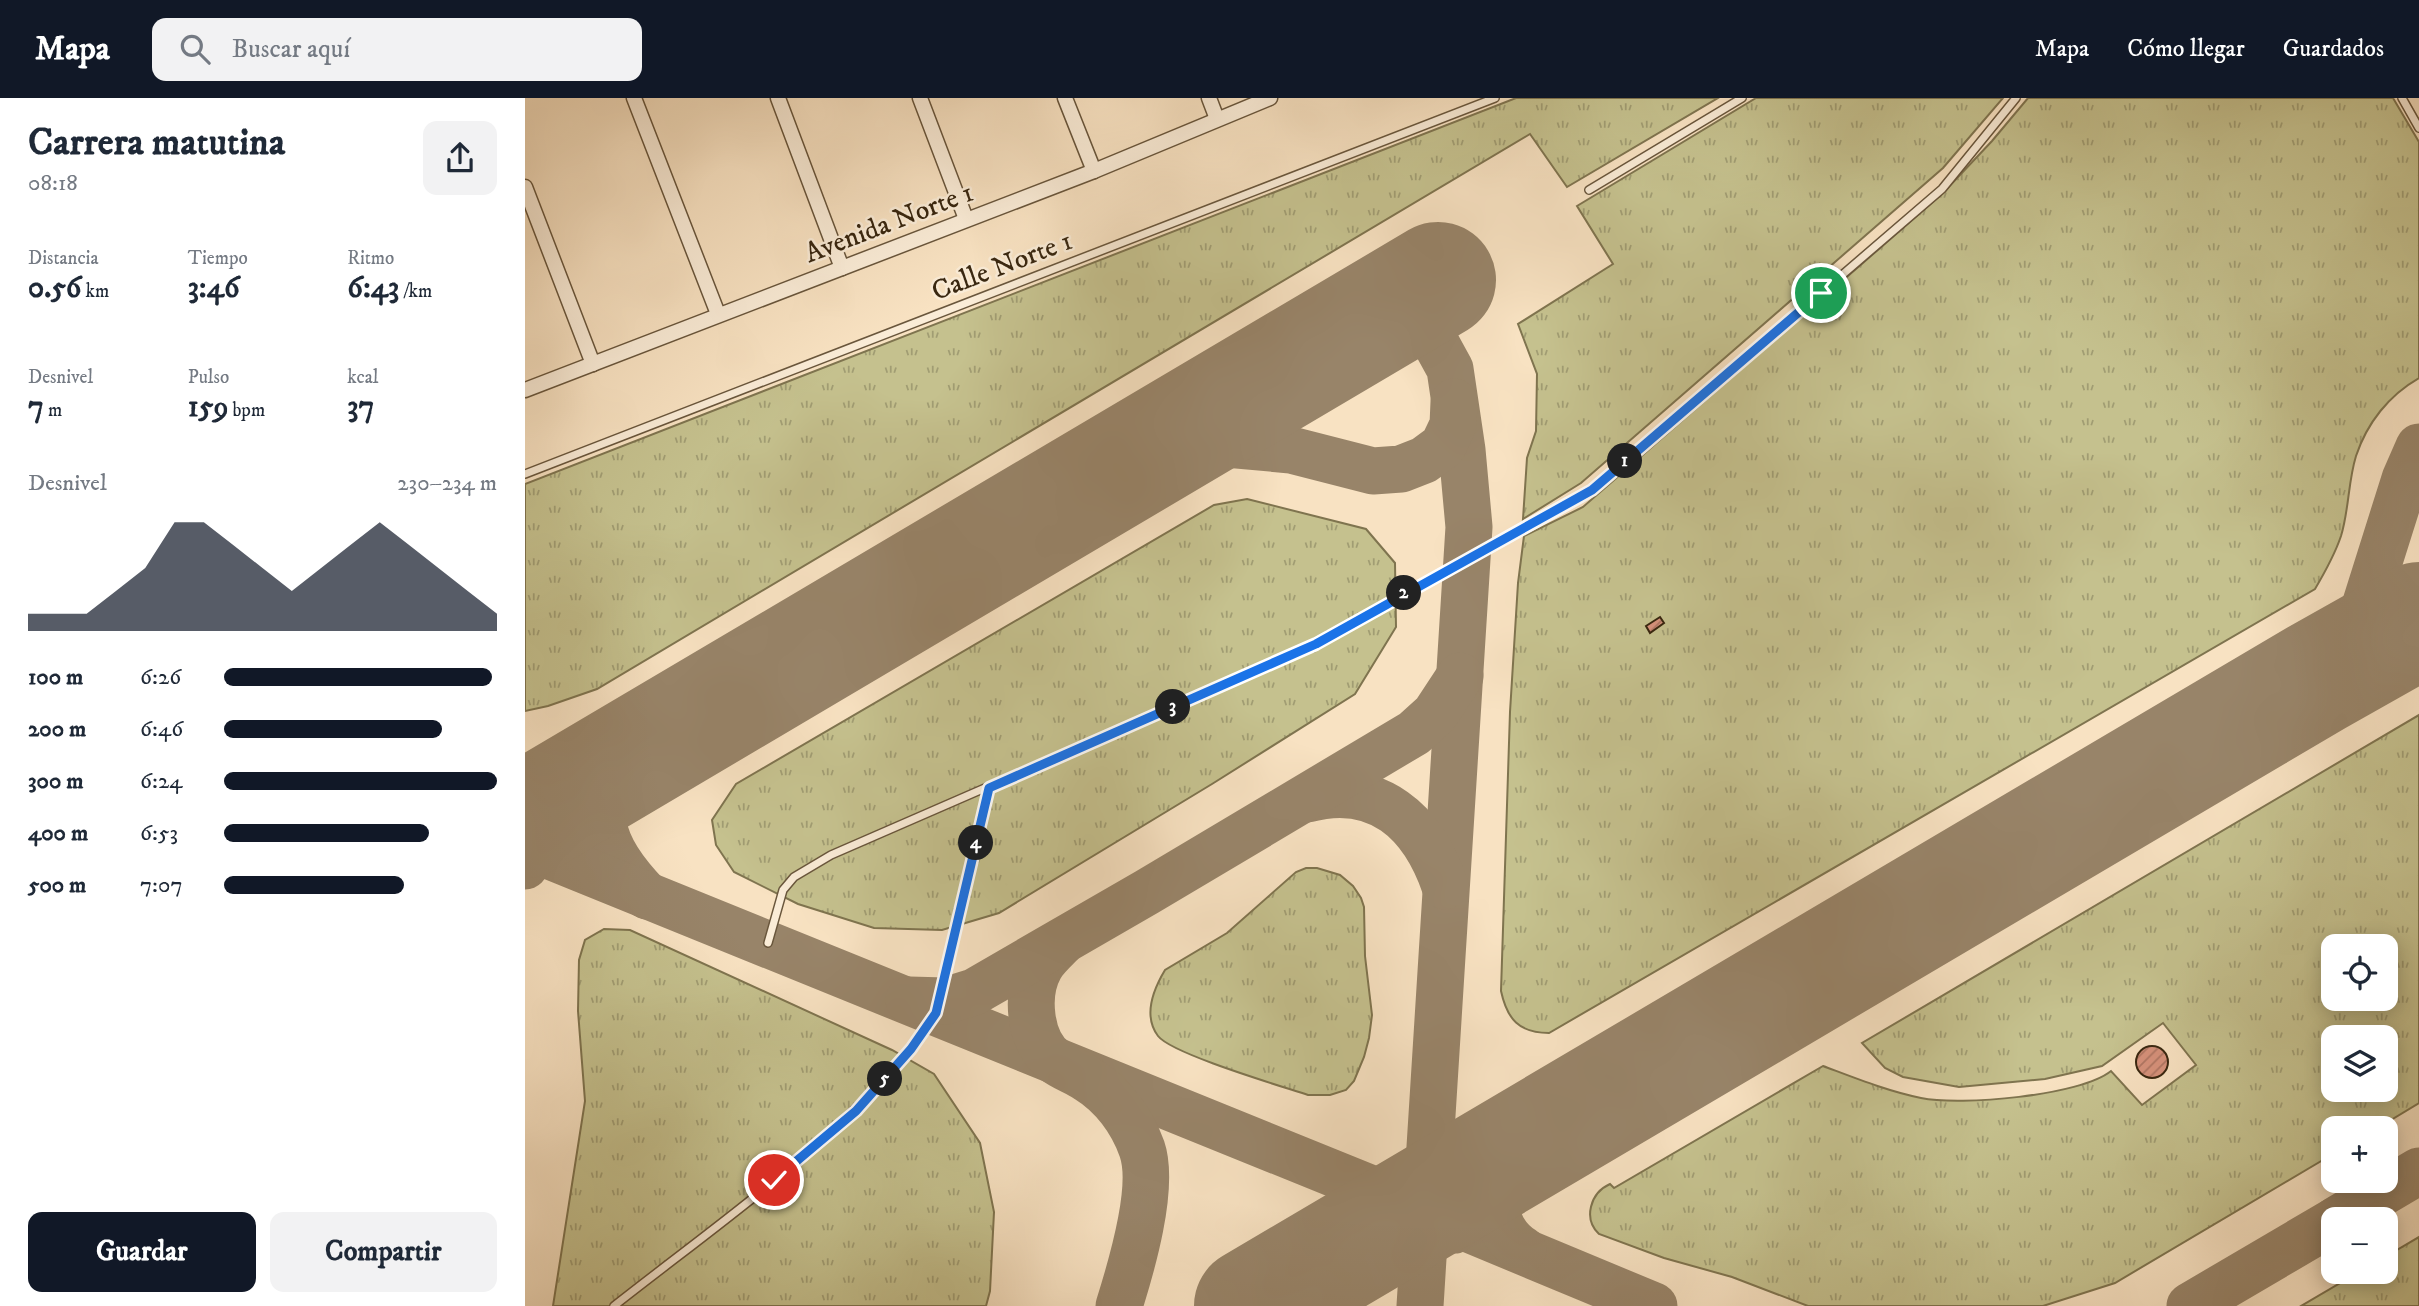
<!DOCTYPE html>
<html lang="es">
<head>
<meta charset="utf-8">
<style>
  body { margin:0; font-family:"IM FELL DW Pica",serif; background:#f2f2f3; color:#1f2937; height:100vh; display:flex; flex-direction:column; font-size:26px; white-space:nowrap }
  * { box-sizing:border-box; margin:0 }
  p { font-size:23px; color:#747a83 }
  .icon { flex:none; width:38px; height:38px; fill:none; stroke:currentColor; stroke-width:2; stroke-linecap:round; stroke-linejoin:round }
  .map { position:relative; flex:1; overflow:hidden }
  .side { display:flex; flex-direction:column; background:#fff; width:525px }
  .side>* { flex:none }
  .tools { position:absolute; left:1796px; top:836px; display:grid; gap:14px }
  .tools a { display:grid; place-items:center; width:77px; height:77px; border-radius:14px; background:#fff; box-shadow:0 4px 18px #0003; font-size:35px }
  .pin { position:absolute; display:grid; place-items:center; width:60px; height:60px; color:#fff; margin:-30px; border:4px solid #fff; border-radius:50%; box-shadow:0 2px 7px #0007 }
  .km { position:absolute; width:35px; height:35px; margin:-18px; border-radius:50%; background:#222; color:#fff; font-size:19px; line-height:35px; text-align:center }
  .round { display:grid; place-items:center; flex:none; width:74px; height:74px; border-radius:14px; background:#f2f2f3 }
  .headline { display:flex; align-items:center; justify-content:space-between; height:119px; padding:0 28px }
  h1 { font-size:38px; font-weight:800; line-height:52px }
  .figures { display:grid; grid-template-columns:repeat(3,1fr); gap:10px; height:119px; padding:7px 28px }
  .figures div { display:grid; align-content:center }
  .figures b { font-size:30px; font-weight:800 }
  .figures small { font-size:19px; font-weight:400 }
  .figures p { font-size:19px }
  .chart { height:196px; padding:14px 28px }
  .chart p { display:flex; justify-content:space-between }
  .chart svg { width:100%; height:126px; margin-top:7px; fill:#111827; opacity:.7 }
  .primary-button { display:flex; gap:14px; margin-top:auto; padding:14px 28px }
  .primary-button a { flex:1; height:80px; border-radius:14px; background:#111827; color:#fff; font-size:28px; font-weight:800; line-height:80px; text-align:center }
  .primary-button a+a { background:#f2f2f3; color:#1f2937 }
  ul { padding:0 28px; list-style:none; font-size:23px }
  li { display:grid; grid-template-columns:112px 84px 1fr; align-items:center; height:52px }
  li i { height:18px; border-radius:9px; background:#111827 }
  header { display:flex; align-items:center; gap:42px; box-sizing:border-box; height:98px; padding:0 35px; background:#111827; color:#fff }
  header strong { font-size:33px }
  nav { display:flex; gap:38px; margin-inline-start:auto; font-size:24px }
  .search { width:490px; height:63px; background:#f2f2f3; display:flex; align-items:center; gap:18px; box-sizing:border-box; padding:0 24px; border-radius:14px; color:#747a83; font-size:26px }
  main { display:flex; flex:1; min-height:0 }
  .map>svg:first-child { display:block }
  .grass { fill:url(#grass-tufts); stroke:#7f744f; stroke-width:2; fill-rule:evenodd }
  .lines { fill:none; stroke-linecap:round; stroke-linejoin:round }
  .taxiway { stroke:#988469; stroke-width:47 }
  .runway { stroke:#988469; stroke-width:116 }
  .building { fill:url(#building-hatch); stroke:#392710; stroke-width:2 }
  .lane-casing { stroke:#69563c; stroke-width:10 }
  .street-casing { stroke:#69563c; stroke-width:17 }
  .lane { stroke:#faecd7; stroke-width:7 }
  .street { stroke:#faecd7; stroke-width:14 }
  .route-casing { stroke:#fff; stroke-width:14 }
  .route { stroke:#1a73e8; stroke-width:9 }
  .labels { text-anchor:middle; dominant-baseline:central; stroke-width:5; stroke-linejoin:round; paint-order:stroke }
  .street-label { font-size:28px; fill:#392710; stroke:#faecd7 }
</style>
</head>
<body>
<header>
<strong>Mapa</strong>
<div class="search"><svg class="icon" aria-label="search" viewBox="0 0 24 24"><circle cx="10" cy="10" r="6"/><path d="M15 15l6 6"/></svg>Buscar aquí</div>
<nav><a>Mapa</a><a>Cómo llegar</a><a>Guardados</a></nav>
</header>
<main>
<section class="side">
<div class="headline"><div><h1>Carrera matutina</h1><p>08:18</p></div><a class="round"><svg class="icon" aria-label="share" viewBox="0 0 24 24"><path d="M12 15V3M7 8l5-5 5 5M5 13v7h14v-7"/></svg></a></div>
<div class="figures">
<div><p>Distancia</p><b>0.56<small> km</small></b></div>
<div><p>Tiempo</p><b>3:46</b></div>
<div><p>Ritmo</p><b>6:43<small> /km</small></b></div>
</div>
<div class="figures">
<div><p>Desnivel</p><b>7<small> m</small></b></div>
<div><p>Pulso</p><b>159<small> bpm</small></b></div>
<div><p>kcal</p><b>37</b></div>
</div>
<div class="chart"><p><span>Desnivel</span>230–234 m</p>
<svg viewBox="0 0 160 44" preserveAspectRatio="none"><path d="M0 44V38L10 38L20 38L30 30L40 22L50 6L60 6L70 14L80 22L90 30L100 22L110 14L120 6L130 14L140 22L150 30L160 38V44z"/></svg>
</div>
<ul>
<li><b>100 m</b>6:26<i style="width:98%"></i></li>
<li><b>200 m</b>6:46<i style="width:80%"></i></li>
<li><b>300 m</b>6:24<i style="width:100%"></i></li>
<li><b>400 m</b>6:53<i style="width:75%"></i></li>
<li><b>500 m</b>7:07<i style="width:66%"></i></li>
</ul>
<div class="primary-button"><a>Guardar</a><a>Compartir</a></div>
</section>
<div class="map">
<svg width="1894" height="1208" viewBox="0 0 1894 1208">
  <defs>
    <pattern id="grass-tufts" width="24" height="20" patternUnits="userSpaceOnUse" patternTransform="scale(1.75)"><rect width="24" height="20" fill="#c5c18e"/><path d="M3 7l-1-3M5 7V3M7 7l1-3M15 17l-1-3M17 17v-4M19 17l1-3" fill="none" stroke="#a19d73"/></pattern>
    <pattern id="building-hatch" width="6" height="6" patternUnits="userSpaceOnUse" patternTransform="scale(1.75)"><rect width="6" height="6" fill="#d6917b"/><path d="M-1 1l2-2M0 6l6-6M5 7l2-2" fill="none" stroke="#af7663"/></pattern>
  </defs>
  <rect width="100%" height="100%" fill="#f8e2c2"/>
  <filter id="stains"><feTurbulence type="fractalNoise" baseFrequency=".00286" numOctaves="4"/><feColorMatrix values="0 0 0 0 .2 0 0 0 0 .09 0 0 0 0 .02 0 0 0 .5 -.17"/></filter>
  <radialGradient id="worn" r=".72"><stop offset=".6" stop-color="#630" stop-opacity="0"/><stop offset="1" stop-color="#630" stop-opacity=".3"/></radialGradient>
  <g class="grass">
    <polygon points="991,0 1193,0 1042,89 1005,36 72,591 23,608 0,613 0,386"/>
    <polygon points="1231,0 1478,0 1418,70 1056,385 998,421 1002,360 1011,333 1012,276 993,226 1088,166 1052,108"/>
    <path d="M1503 0H1868L1894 44V280C1864 297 1842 325 1831 358 1823 384 1824 412 1816 438 1810 456 1800 474 1790 491L1024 935C994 935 982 921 976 893L985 614 993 485 999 438 1058 409 1089 382 1417 96 1467 43Z"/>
    <polygon points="722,401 841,431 870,465 871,529 830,596 687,686 474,815 417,832 349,830 273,806 209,774 191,747 187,722 211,686 689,407"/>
    <path d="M1894 617V1005L1851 1031H1808V1056L1590 1185 1518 1208H1283L1207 1179 1139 1160 1074 1136C1058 1121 1065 1095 1085 1086L1089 1090 1298 968C1330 980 1362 993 1396 1000 1435 1008 1555 998 1586 973L1617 1007 1671 967 1638 925 1577 968 1520 981 1434 989 1378 979 1360 970 1337 945ZM1808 849H1860V901H1808ZM1808 940H1860V992H1808Z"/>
    <path d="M781 770H792L815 777 828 788 836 800 839 809 840 858 847 917 844 940 839 959 829 983 821 992 805 997H783C756 988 647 956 633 938 618 918 628 892 640 872L702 835 771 774Z"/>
    <polygon points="79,831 105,832 367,952 409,976 455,1045 469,1114 465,1193 461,1208 28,1208 60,1003 53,913 54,862 60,842"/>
    <polygon points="1894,1139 1894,1208 1776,1208 1834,1174 1860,1174 1860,1159"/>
  </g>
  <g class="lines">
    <g class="taxiway">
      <polyline points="885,198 925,271 937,352 944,429 895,1208"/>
      <polyline points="585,378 637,354 690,345 766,352 848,373 876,371 899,362 918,348 928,327 929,304"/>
      <polyline points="1791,580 1805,572 1817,558 1834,527 1880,381 1894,349"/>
      <path d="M116 654C55 703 75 749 122 798"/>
      <path d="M782 701C853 682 898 724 920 788"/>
      <polyline points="0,748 874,1102 1129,1208"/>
      <path d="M0 768C15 731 41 705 71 680"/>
      <path d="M536 845C528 853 520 860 515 869 500 896 504 944 530 963 539 970 552 974 562 981 588 997 607 1023 617 1051 630 1089 606 1170 594 1208"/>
      <polyline points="384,902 420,903 449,894 622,794 889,635 910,616 935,578"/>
      <polyline points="875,1082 903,1082 920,1079 989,1053"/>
      <polyline points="1811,1122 1894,1073"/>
      <path d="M998 1152C974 1137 964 1107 975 1080 982 1064 995 1053 1008 1042"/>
      <path d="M761 1187C801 1165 845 1132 892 1128 905 1127 918 1130 930 1132"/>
      <polyline points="1665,1208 1808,1124"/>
    </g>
    <g class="runway">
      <polyline points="0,722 913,182"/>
      <polyline points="727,1208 1791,580 1894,522"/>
    </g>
  </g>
  <g class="building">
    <polygon points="1135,519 1139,525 1125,535 1121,528"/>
    <circle cx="1627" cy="964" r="16"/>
  </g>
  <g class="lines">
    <defs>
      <g id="lane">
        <polyline points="1877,0 1894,30"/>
        <polyline points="1064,92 1217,0"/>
        <polyline points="0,376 970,0"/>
        <polyline points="243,845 258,792 269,779 306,757 791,546 1067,392 1417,91 1491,0"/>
        <path d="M89 1208C184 1133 286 1063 366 973 385 953 406 930 415 903L464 690"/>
      </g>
      <g id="street">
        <polyline points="109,0 193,216"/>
        <polyline points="253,0 317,170"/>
        <polyline points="395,0 441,121"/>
        <polyline points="540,0 569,73"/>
        <polyline points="684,0 692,21"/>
        <polyline points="0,89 68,266"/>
        <polyline points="0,292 569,73 745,0"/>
      </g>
    </defs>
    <use href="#lane" class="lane-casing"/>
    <use href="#street" class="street-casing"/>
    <use href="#lane" class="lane"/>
    <use href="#street" class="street"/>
  </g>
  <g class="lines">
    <defs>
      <polyline id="route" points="249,1082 331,1013 386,951 411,915 464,690 791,546 1067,392 1296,195"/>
    </defs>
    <use href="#route" class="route-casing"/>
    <use href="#route" class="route"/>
  </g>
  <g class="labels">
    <g class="street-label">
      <text transform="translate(364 125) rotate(-21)">Avenida Norte 1</text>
      <text transform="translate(477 168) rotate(-21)">Calle Norte 1</text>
    </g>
  </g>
  <rect width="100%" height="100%" filter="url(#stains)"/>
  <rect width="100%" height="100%" fill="url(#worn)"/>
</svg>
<div class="tools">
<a><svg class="icon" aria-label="locate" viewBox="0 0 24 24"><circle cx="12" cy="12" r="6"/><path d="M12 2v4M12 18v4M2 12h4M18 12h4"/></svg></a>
<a><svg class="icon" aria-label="layers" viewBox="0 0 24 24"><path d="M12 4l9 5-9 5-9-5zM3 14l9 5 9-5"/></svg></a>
<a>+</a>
<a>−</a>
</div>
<div class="pin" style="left:1296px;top:195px;background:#1e9e55"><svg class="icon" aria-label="arrive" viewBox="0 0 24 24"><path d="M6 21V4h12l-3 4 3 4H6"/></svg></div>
<div class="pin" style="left:249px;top:1082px;background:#d93025"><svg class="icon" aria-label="check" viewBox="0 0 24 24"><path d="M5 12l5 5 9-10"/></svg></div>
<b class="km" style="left:1100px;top:363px">1</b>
<b class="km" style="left:879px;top:495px">2</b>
<b class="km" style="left:648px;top:609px">3</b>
<b class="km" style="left:451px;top:745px">4</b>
<b class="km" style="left:360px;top:981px">5</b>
</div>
</main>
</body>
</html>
